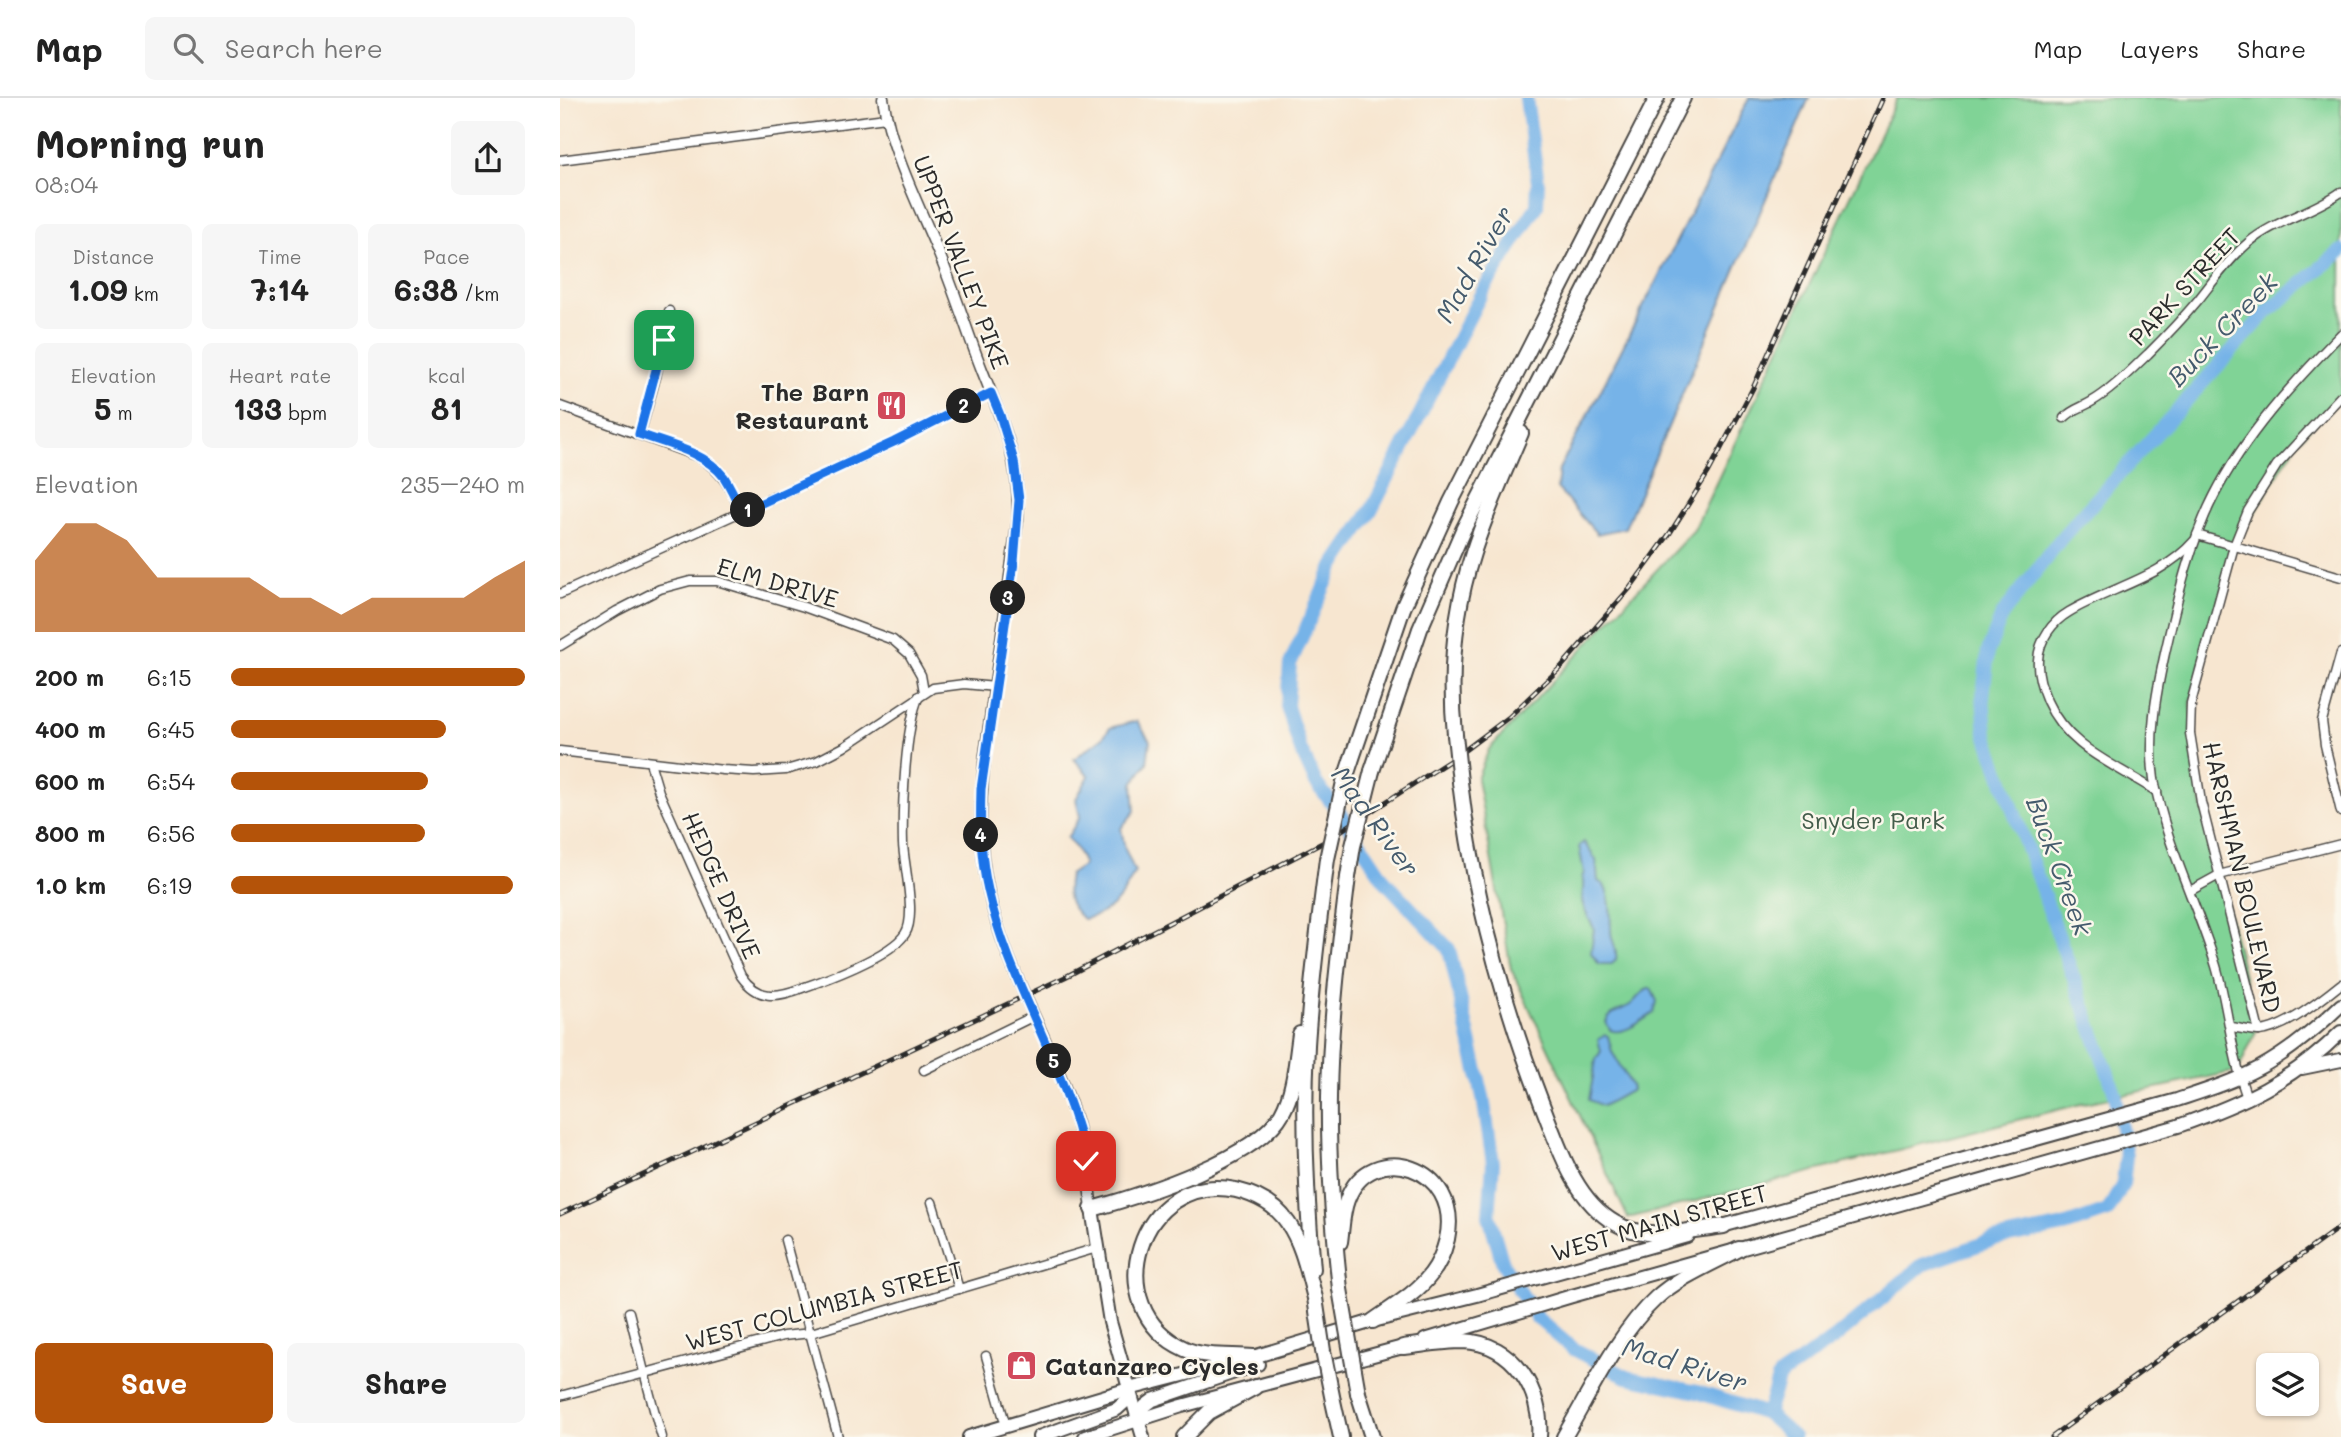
<!DOCTYPE html>
<html lang="en">
<head>
<meta charset="utf-8">
<style>
  body { margin:0; font-family:Mali,sans-serif; background:#f6f6f6; color:#222; height:100vh; display:flex; flex-direction:column; font-size:26px; white-space:nowrap }
  * { box-sizing:border-box; margin:0 }
  p { font-size:23px; color:#767676 }
  .icon { flex:none; width:38px; height:38px; fill:none; stroke:currentColor; stroke-width:2; stroke-linecap:round; stroke-linejoin:round }
  .map { position:relative; flex:1; overflow:hidden }
  .side { display:flex; flex-direction:column; background:#fff; width:560px }
  .side>* { flex:none }
  .controls { position:absolute; left:1696px; top:1255px; display:grid; gap:14px }
  .controls a { display:grid; place-items:center; width:63px; height:63px; border-radius:10px; background:#fff; box-shadow:0 2px 5px #0004; font-size:35px }
  .pin { position:absolute; display:grid; place-items:center; width:60px; height:60px; color:#fff; margin:-30px; border-radius:14px; box-shadow:0 4px 10px #0006 }
  .km { position:absolute; width:35px; height:35px; margin:-18px; border-radius:50%; background:#222; color:#fff; font-size:19px; line-height:35px; text-align:center }
  .round { display:grid; place-items:center; flex:none; width:74px; height:74px; border-radius:10px; background:#f6f6f6 }
  .overview { display:flex; align-items:center; justify-content:space-between; height:119px; padding:0 35px }
  h1 { font-size:38px; font-weight:800; line-height:52px }
  .metrics { display:grid; grid-template-columns:repeat(3,1fr); gap:10px; height:119px; padding:7px 35px }
  .metrics div { display:grid; align-content:center; border-radius:10px; background:#f6f6f6; text-align:center }
  .metrics b { font-size:30px; font-weight:800 }
  .metrics small { font-size:19px; font-weight:400 }
  .metrics p { font-size:19px }
  .chart { height:196px; padding:14px 35px }
  .chart p { display:flex; justify-content:space-between }
  .chart svg { width:100%; height:126px; margin-top:7px; fill:#b45309; opacity:.7 }
  .cta { display:flex; gap:14px; margin-top:auto; padding:14px 35px }
  .cta a { flex:1; height:80px; border-radius:10px; background:#b45309; color:#fff; font-size:28px; font-weight:800; line-height:80px; text-align:center }
  .cta a+a { background:#f6f6f6; color:#222 }
  ul { padding:0 35px; list-style:none; font-size:23px }
  li { display:grid; grid-template-columns:112px 84px 1fr; align-items:center; height:52px }
  li i { height:18px; border-radius:9px; background:#b45309 }
  header { display:flex; align-items:center; gap:42px; box-sizing:border-box; height:98px; padding:0 35px; background:#fff; border-bottom:2px solid #e0e0e0 }
  header strong { font-size:33px }
  nav { display:flex; gap:38px; margin-inline-start:auto; font-size:24px }
  .search { width:490px; height:63px; background:#f6f6f6; display:flex; align-items:center; gap:18px; box-sizing:border-box; padding:0 24px; border-radius:10px; color:#767676; font-size:26px }
  main { display:flex; flex:1; min-height:0 }
  .map>svg:first-child { display:block }
  .green { fill:#80d396; stroke:#567f60; stroke-width:2 }
  .water { fill:#76b3e8; stroke:#506f8a; stroke-width:2 }
  .lines { fill:none; stroke-linecap:round; stroke-linejoin:round }
  .river { stroke:#76b3e8; stroke-width:14 }
  .minor-casing { stroke:#4a4744; stroke-width:11 }
  .tertiary-casing { stroke:#4a4744; stroke-width:13 }
  .primary-casing { stroke:#4a4744; stroke-width:16 }
  .trunk-casing { stroke:#4a4744; stroke-width:16 }
  .motorway-casing { stroke:#4a4744; stroke-width:18 }
  .minor { stroke:#fff; stroke-width:8 }
  .tertiary { stroke:#fff; stroke-width:10 }
  .primary { stroke:#fff; stroke-width:12 }
  .trunk { stroke:#fff; stroke-width:12 }
  .motorway { stroke:#fff; stroke-width:14 }
  .rail-casing { stroke:#2b2b2b; stroke-width:5 }
  .rail { stroke:#fbf7ec; stroke-width:2.5; stroke-dasharray:8; stroke-linecap:butt }
  .motorway-bridge-casing { stroke:#4a4744; stroke-width:18; stroke-linecap:butt }
  .motorway-bridge { stroke:#fff; stroke-width:14 }
  .route-casing { stroke:#fff; stroke-width:14 }
  .route { stroke:#1a73e8; stroke-width:9 }
  .labels { text-anchor:middle; dominant-baseline:central; stroke-width:5; stroke-linejoin:round; paint-order:stroke }
  .street-label { font-size:24px; fill:#2b2b2b; stroke:#fbf7ec }
  .poi-label { font-size:24px; font-weight:bold; fill:#2b2b2b; stroke:#fbf7ec; text-anchor:end }
  .park-label { font-size:24px; fill:#445d4b; stroke:#fbf7ec }
  .water-label { font-size:26px; font-style:italic; fill:#455b6d; stroke:#fbf7ec }
</style>
</head>
<body>
<header>
<strong>Map</strong>
<div class="search"><svg class="icon" aria-label="search" viewBox="0 0 24 24"><circle cx="10" cy="10" r="6"/><path d="M15 15l6 6"/></svg>Search here</div>
<nav><a>Map</a><a>Layers</a><a>Share</a></nav>
</header>
<main>
<section class="side">
<div class="overview"><div><h1>Morning run</h1><p>08:04</p></div><a class="round"><svg class="icon" aria-label="share" viewBox="0 0 24 24"><path d="M12 15V3M7 8l5-5 5 5M5 13v7h14v-7"/></svg></a></div>
<div class="metrics">
<div><p>Distance</p><b>1.09<small> km</small></b></div>
<div><p>Time</p><b>7:14</b></div>
<div><p>Pace</p><b>6:38<small> /km</small></b></div>
</div>
<div class="metrics">
<div><p>Elevation</p><b>5<small> m</small></b></div>
<div><p>Heart rate</p><b>133<small> bpm</small></b></div>
<div><p>kcal</p><b>81</b></div>
</div>
<div class="chart"><p><span>Elevation</span>235–240 m</p>
<svg viewBox="0 0 160 44" preserveAspectRatio="none"><path d="M0 44V19L10 6L20 6L30 12L40 25L50 25L60 25L70 25L80 32L90 32L100 38L110 32L120 32L130 32L140 32L150 25L160 19V44z"/></svg>
</div>
<ul>
<li><b>200 m</b>6:15<i style="width:100%"></i></li>
<li><b>400 m</b>6:45<i style="width:73%"></i></li>
<li><b>600 m</b>6:54<i style="width:67%"></i></li>
<li><b>800 m</b>6:56<i style="width:66%"></i></li>
<li><b>1.0 km</b>6:19<i style="width:96%"></i></li>
</ul>
<div class="cta"><a>Save</a><a>Share</a></div>
</section>
<div class="map">
<svg width="1781" height="1339" viewBox="0 0 1781 1339">
  <rect width="100%" height="100%" fill="#fbf7ec"/>
  <filter id="ink" filterUnits="userSpaceOnUse"><feTurbulence type="fractalNoise" baseFrequency=".0143" numOctaves="2"/><feDisplacementMap in="SourceGraphic" scale="14" xChannelSelector="R" yChannelSelector="G"/><feConvolveMatrix kernelMatrix="1 2 1 2 8 2 1 2 1" color-interpolation-filters="sRGB"/></filter>
  <filter id="wash" filterUnits="userSpaceOnUse"><feTurbulence type="fractalNoise" baseFrequency=".00686" numOctaves="4" result="noise"/><feDisplacementMap in="SourceGraphic" scale="28" xChannelSelector="R" yChannelSelector="G"/><feGaussianBlur stdDeviation="1.57" result="paint"/><feColorMatrix in="noise" values="0 0 0 0 0 0 0 0 0 0 0 0 0 0 0 0 0 1.4 0 .05"/><feComposite in="paint" operator="in"/></filter>
  <g filter="url(#wash)">
    <rect width="100%" height="100%" fill="#f7e6d0"/>
    <polygon class="green" points="1337,0 1781,0 1781,298 1738,343 1674,448 1631,605 1641,704 1697,931 1678,973 1525,1005 1068,1120 951,871 917,681 929,651 1134,432"/>
    <g class="water">
      <polygon points="1189,0 1249,0 1065,430 1037,436 997,390 999,371 1039,296"/>
      <path d="M577 623 590 643 587 665 573 685 575 713 561 730 565 751 575 774C562 800 552 816 523 821 507 806 505 798 509 777L524 767 516 750 507 740 520 719 516 701 529 678 514 661 542 640 550 630Z"/>
      <path d="M1024 744 1036 762 1038 783 1044 787C1052 802 1050 817 1051 833 1051 841 1056 848 1056 856 1057 862 1056 861 1052 866H1039L1031 855 1034 830C1029 821 1023 812 1022 802 1022 793 1025 787 1022 779L1024 775 1019 748Z"/>
      <path d="M1088 891H1091L1097 903 1094 915C1082 922 1064 938 1050 932L1046 924C1051 913 1060 913 1070 907 1077 902 1079 895 1088 891Z"/>
      <polygon points="1045,937 1048,938 1052,954 1071,987 1072,992 1043,1008 1029,1002 1036,961 1041,953 1038,942"/>
    </g>
    <g class="lines">
      <g class="river">
        <polyline points="966,0 978,85 977,108 922,194 811,413 773,469 730,566 727,608 740,650 756,685 785,722 825,783 889,851 923,999 933,1065 929,1118 943,1166 976,1219 1012,1250 1067,1279 1137,1294 1207,1316 1233,1339"/>
        <polyline points="1207,1316 1219,1278 1275,1240 1362,1167 1433,1142 1504,1128 1548,1113 1563,1086 1566,1058 1555,995 1426,636 1423,599 1428,553 1442,517 1503,438 1707,214 1781,153"/>
      </g>
    </g>
  </g>
  <g filter="url(#ink)">
    <g class="lines">
      <defs>
        <g id="minor">
          <polyline points="0,62 326,20"/>
          <path d="M0 308 139 359C162 373 171 391 182 414"/>
          <path d="M1504 320C1513 311 1521 310 1531 304 1552 292 1571 272 1588 256 1606 238 1623 220 1639 201 1654 182 1669 161 1688 145 1715 122 1752 115 1781 94"/>
          <polyline points="80,336 96,279 109,213"/>
          <polyline points="1637,437 1781,479"/>
          <polyline points="0,496 324,349 431,295"/>
          <polyline points="0,548 57,513 100,491 130,483 157,483 244,509 333,542 349,556 361,577 364,594"/>
          <polyline points="1781,555 1762,623 1765,647 1781,714"/>
          <polyline points="0,653 163,672 194,674 226,672 257,663 284,649 373,590 404,586 435,589"/>
          <path d="M90 664 99 694 181 878C198 902 216 900 242 890 268 881 330 858 345 836 357 819 344 768 343 746 342 711 345 628 359 598"/>
          <path d="M1597 694C1557 667 1508 651 1487 603 1482 591 1477 576 1478 562 1479 542 1492 524 1509 514 1549 490 1602 480 1634 443"/>
          <polyline points="1630,793 1659,777 1781,746"/>
          <path d="M1671 929C1679 930 1690 933 1699 933 1725 931 1761 902 1781 886"/>
          <polyline points="1699,933 1641,704 1630,635 1631,605 1674,448 1688,413 1717,367 1781,298"/>
          <polyline points="364,972 474,918"/>
          <path d="M1688 1002C1671 959 1669 912 1656 868 1637 806 1605 745 1594 681 1588 639 1596 596 1605 555 1617 502 1629 447 1654 398 1685 337 1733 285 1781 236"/>
          <polyline points="372,1104 399,1191"/>
          <polyline points="225,1142 278,1339"/>
          <path d="M69 1214C80 1256 89 1298 102 1339"/>
          <polyline points="426,1258 446,1328"/>
          <polyline points="0,1298 223,1238 251,1235 537,1150"/>
        </g>
        <path id="tertiary" d="M323 0C331 54 358 105 379 156 395 194 407 234 422 272 443 325 460 362 458 421L425 657C420 702 418 746 428 791 444 870 490 939 514 1016 524 1047 528 1079 532 1111"/>
        <g id="primary">
          <polyline points="1742,970 1781,962"/>
          <path d="M1155 1130 1617 1002C1644 993 1673 984 1699 970 1729 954 1756 931 1781 907"/>
          <polyline points="817,1222 917,1197 1127,1138"/>
          <path d="M865 1242 1012 1198 1618 1028C1683 1005 1731 984 1781 934"/>
        </g>
        <g id="trunk">
          <polyline points="532,1111 550,1224 583,1339"/>
          <polyline points="578,1321 585,1308 593,1302 698,1266"/>
          <polyline points="409,1339 569,1291 693,1259 813,1223"/>
          <polyline points="479,1339 557,1311 567,1302 569,1291"/>
          <polyline points="525,1339 622,1308 843,1249"/>
        </g>
        <g id="motorway">
          <path d="M895 637C889 576 894 514 913 455 926 414 944 375 961 335"/>
          <polyline points="791,663 843,510 891,404 1097,0"/>
          <polyline points="812,673 860,531 903,432 1123,0"/>
          <path d="M900 684C913 796 943 905 983 1009 999 1050 1015 1102 1055 1125 1087 1144 1129 1132 1164 1128"/>
          <path d="M532 1111C582 1097 697 1061 722 1015 735 992 736 962 740 936"/>
          <path d="M780 1144C782 1130 782 1115 787 1102 810 1039 903 1068 887 1141 884 1153 879 1166 871 1176 857 1195 833 1209 813 1223"/>
          <path d="M753 1171C746 1096 743 1021 747 947 751 884 759 823 767 761"/>
          <path d="M780 1191C773 1127 768 1063 769 999 770 925 779 852 788 779"/>
          <path d="M843 1249C862 1247 883 1243 903 1243 954 1245 983 1293 979 1339"/>
          <path d="M693 1259C672 1257 645 1260 625 1251 536 1211 579 1072 676 1092 697 1097 716 1107 728 1125 743 1147 748 1175 755 1200"/>
          <polyline points="798,1295 812,1339"/>
          <polyline points="773,1303 781,1339"/>
          <polyline points="624,1339 649,1314 695,1289"/>
          <path d="M1004 1339C1030 1295 1058 1235 1096 1200 1119 1179 1151 1166 1179 1151"/>
        </g>
      </defs>
      <use href="#minor" class="minor-casing"/>
      <use href="#tertiary" class="tertiary-casing"/>
      <use href="#primary" class="primary-casing"/>
      <use href="#trunk" class="trunk-casing"/>
      <use href="#motorway" class="motorway-casing"/>
      <use href="#minor" class="minor"/>
      <use href="#tertiary" class="tertiary"/>
      <use href="#primary" class="primary"/>
      <use href="#trunk" class="trunk"/>
      <use href="#motorway" class="motorway"/>
      <defs>
        <g id="rail">
          <polyline points="0,1116 505,879 762,745 897,658 949,619 1002,568 1070,490 1110,435 1148,375 1193,290 1323,0"/>
          <polyline points="1492,1339 1781,1128"/>
        </g>
      </defs>
      <use href="#rail" class="rail-casing"/>
      <use href="#rail" class="rail"/>
      <defs>
        <g id="motorway-bridge">
          <polyline points="895,637 900,684"/>
          <polyline points="767,761 784,684 791,663"/>
          <polyline points="788,779 793,748 812,673"/>
          <polyline points="780,1191 798,1295"/>
          <polyline points="755,1200 763,1253 773,1303"/>
        </g>
      </defs>
      <use href="#motorway-bridge" class="motorway-bridge-casing"/>
      <use href="#motorway-bridge" class="motorway-bridge"/>
    </g>
  </g>
  <g class="lines" filter="url(#ink)">
    <defs>
      <path id="route" d="M104 242 79 336C107 346 145 354 164 379 171 390 177 403 182 414L334 344 431 295 440 317 454 363 459 402 454 464 421 691C420 725 420 758 428 792 449 887 507 968 526 1063"/>
    </defs>
    <use href="#route" class="route-casing"/>
    <use href="#route" class="route"/>
  </g>
  <defs>
    <symbol id="restaurant-square" viewBox="-11 -11 22 22"><rect x="-9" y="-9" width="18" height="18" rx="4" fill="#d1495b" stroke="#fbf7ec"/><path d="M-5-6h1v4h1v-4h1v4h1v-4h1v5L-1.5 .5V6h-2V.5L-5-1ZM5-6V6H3V1.5H1.5Q1.5-4 5-6Z" fill="#fff"/></symbol>
    <symbol id="shop-square" viewBox="-11 -11 22 22"><rect x="-9" y="-9" width="18" height="18" rx="4" fill="#d1495b" stroke="#fbf7ec"/><path d="M-5-2.5h2.3a2.7 3.5 0 0 1 5.4 0H5L5.5 6h-11ZM-1.5-2.5h3a1.5 2.3 0 0 0-3 0Z" fill="#fff"/></symbol>
  </defs>
  <g fill-rule="evenodd">
    <use href="#restaurant-square" x="314" y="290" width="35" height="35"/>
    <use href="#shop-square" x="444" y="1250" width="35" height="35"/>
  </g>
  <g class="labels">
    <g class="street-label">
      <text transform="translate(402 164) rotate(69)">UPPER VALLEY PIKE</text>
      <text transform="translate(1624 188) rotate(-47)">PARK STREET</text>
      <text transform="translate(218 484) rotate(16)">ELM DRIVE</text>
      <text transform="translate(1683 779) rotate(77)">HARSHMAN BOULEVARD</text>
      <text transform="translate(162 787) rotate(66)">HEDGE DRIVE</text>
      <text transform="translate(1099 1124) rotate(-16)">WEST MAIN STREET</text>
      <text transform="translate(264 1207) rotate(-15)">WEST COLUMBIA STREET</text>
    </g>
    <g class="poi-label">
      <text x="309" y="293">The Barn<tspan x="309" dy="28">Restaurant</tspan></text>
      <text x="485" y="1267" text-anchor="start">Catanzaro Cycles</text>
    </g>
    <g class="park-label">
      <text x="1313" y="721">Snyder Park</text>
    </g>
    <g class="water-label">
      <text transform="translate(914 166) rotate(-60)">Mad River</text>
      <text transform="translate(1662 231) rotate(-46)">Buck Creek</text>
      <text transform="translate(816 723) rotate(54)">Mad River</text>
      <text transform="translate(1500 768) rotate(70)">Buck Creek</text>
      <text transform="translate(1125 1266) rotate(17)">Mad River</text>
    </g>
  </g>
</svg>
<div class="controls">
<a><svg class="icon" aria-label="layers" viewBox="0 0 24 24"><path d="M12 4l9 5-9 5-9-5zM3 14l9 5 9-5"/></svg></a>
</div>
<div class="pin" style="left:104px;top:242px;background:#1e9e55"><svg class="icon" aria-label="arrive" viewBox="0 0 24 24"><path d="M6 21V4h12l-3 4 3 4H6"/></svg></div>
<div class="pin" style="left:526px;top:1063px;background:#d93025"><svg class="icon" aria-label="check" viewBox="0 0 24 24"><path d="M5 12l5 5 9-10"/></svg></div>
<b class="km" style="left:188px;top:412px">1</b>
<b class="km" style="left:404px;top:308px">2</b>
<b class="km" style="left:448px;top:500px">3</b>
<b class="km" style="left:421px;top:737px">4</b>
<b class="km" style="left:494px;top:963px">5</b>
</div>
</main>
</body>
</html>
